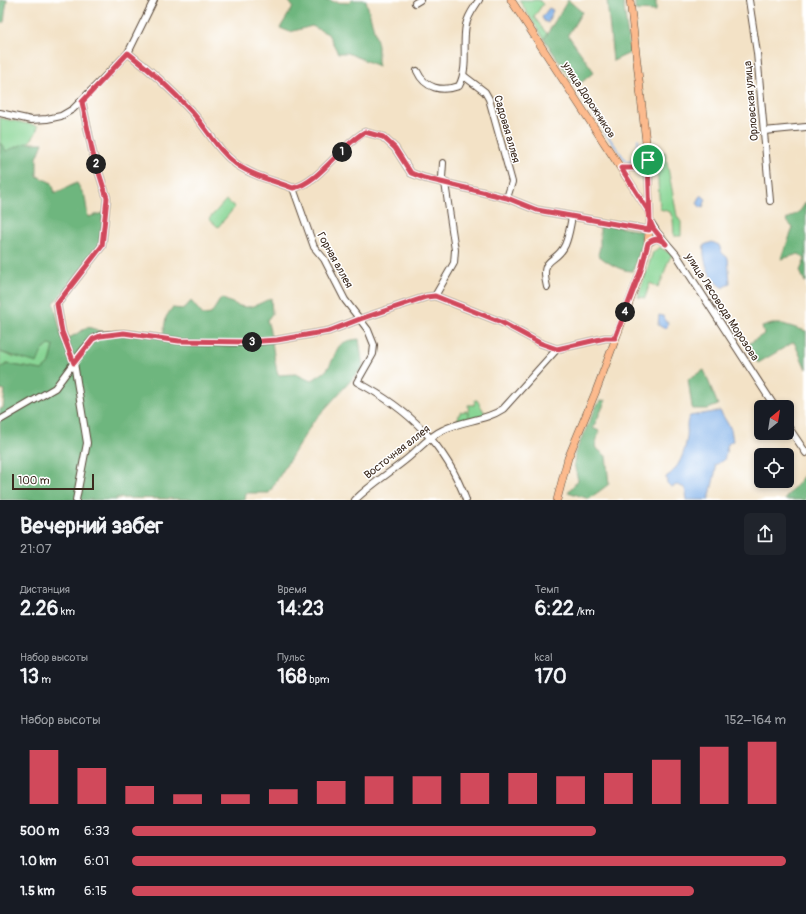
<!DOCTYPE html>
<html lang="ru">
<head>
<meta charset="utf-8">
<style>
  body { margin:0; font-family:Pangolin,sans-serif; background:#20242c; color:#f1f3f6; height:100vh; display:flex; flex-direction:column; font-size:15px; white-space:nowrap }
  * { box-sizing:border-box; margin:0 }
  p { font-size:13px; color:#9ea1a6 }
  .icon { flex:none; width:22px; height:22px; fill:none; stroke:currentColor; stroke-width:2; stroke-linecap:round; stroke-linejoin:round }
  .map { position:relative; height:500px; overflow:hidden }
  .sheet { display:flex; flex-direction:column; background:#171b24; flex:1 }
  .sheet>* { flex:none }
  .needle { width:26px; rotate:30deg }
  .tools { position:absolute; left:754px; top:400px; display:grid; gap:8px }
  .tools a { display:grid; place-items:center; width:40px; height:40px; border-radius:6px; background:#171b24; box-shadow:0 2px 6px #0003; font-size:20px }
  .scale { position:absolute; left:12px; bottom:10px; width:82px; box-sizing:border-box; padding-left:4px; border:2px solid #3b2a1e; border-top:0; font-size:11px; line-height:14px; white-space:nowrap; color:#3b2a1e; -webkit-text-stroke:3px #fff; paint-order:stroke }
  .pin { position:absolute; display:grid; place-items:center; width:34px; height:34px; color:#fff; margin:-17px; border:2px solid #fff; border-radius:50%; box-shadow:0 1px 4px #0007 }
  .km { position:absolute; width:20px; height:20px; margin:-10px; border-radius:50%; background:#222; color:#fff; font-size:11px; line-height:20px; text-align:center }
  .round { display:grid; place-items:center; flex:none; width:42px; height:42px; border-radius:6px; background:#20242c }
  .head { display:flex; align-items:center; justify-content:space-between; height:68px; padding:0 20px }
  h1 { font-size:22px; font-weight:700; line-height:30px }
  .stats { display:grid; grid-template-columns:repeat(3,1fr); gap:6px; height:68px; padding:4px 20px }
  .stats div { display:grid; align-content:center }
  .stats b { font-size:20px; font-weight:700 }
  .stats small { font-size:11px; font-weight:400 }
  .stats p { font-size:11px }
  .chart { height:112px; padding:8px 20px }
  .chart p { display:flex; justify-content:space-between }
  .chart svg { width:100%; height:72px; margin-top:4px; stroke:#d1495b; stroke-width:6 }
  ul { padding:0 20px; list-style:none; font-size:13px }
  li { display:grid; grid-template-columns:64px 48px 1fr; align-items:center; height:30px }
  li i { height:10px; border-radius:5px; background:#d1495b }
  .map>svg:first-child { display:block }
  .green { fill:#88d594; stroke:#628059 }
  .forest { fill:#6eb67e; stroke:#54704e }
  .water { fill:#7caee8; stroke:#5c6c83 }
  .lines { fill:none; stroke-linecap:round; stroke-linejoin:round }
  .stream { stroke:#7caee8; stroke-width:1.5 }
  .minor-casing { stroke:#574637; stroke-width:8 }
  .major-casing { stroke:#574637; stroke-width:8 }
  .minor { stroke:#fff; stroke-width:6 }
  .major { stroke:#fcba8d; stroke-width:7 }
  .route-casing { stroke:#fff; stroke-width:8 }
  .route { stroke:#d1495b; stroke-width:5 }
  .labels { text-anchor:middle; dominant-baseline:central; stroke-width:3; stroke-linejoin:round; paint-order:stroke }
  .street-label { font-size:11px; fill:#3b2a1e; stroke:#fff }
</style>
</head>
<body>
<div class="map">
<svg width="806" height="500" viewBox="0 0 806 500">
  <rect width="100%" height="100%" fill="#fff"/>
  <filter id="ink" filterUnits="userSpaceOnUse"><feTurbulence type="fractalNoise" baseFrequency=".025" numOctaves="2"/><feDisplacementMap in="SourceGraphic" scale="8" xChannelSelector="R" yChannelSelector="G"/><feConvolveMatrix kernelMatrix="1 2 1 2 8 2 1 2 1" color-interpolation-filters="sRGB"/></filter>
  <filter id="wash" filterUnits="userSpaceOnUse"><feTurbulence type="fractalNoise" baseFrequency=".012" numOctaves="4" result="noise"/><feDisplacementMap in="SourceGraphic" scale="16" xChannelSelector="R" yChannelSelector="G"/><feGaussianBlur stdDeviation="0.9" result="paint"/><feColorMatrix in="noise" values="0 0 0 0 0 0 0 0 0 0 0 0 0 0 0 0 0 1.4 0 .05"/><feComposite in="paint" operator="in"/></filter>
  <g filter="url(#wash)">
    <rect width="100%" height="100%" fill="#f3e2c6"/>
    <g class="green">
      <polygon points="519,0 539,0 543,4 534,17 547,34 544,39"/>
      <path d="M0 118 38 126C34 144 21 147 5 152L0 146Z"/>
      <polygon points="665,152 677,216 681,222 681,236 674,236 673,219 670,212 660,209 656,154"/>
      <polygon points="226,200 235,207 218,227 209,219"/>
      <path d="M660 247 672 255C665 264 665 277 658 287L650 283 645 298 638 297 653 252Z"/>
      <polygon points="49,345 54,346 50,363 42,370 7,364 0,368 0,352 13,357 42,351"/>
      <polygon points="475,400 477,400 486,415 457,422 460,412 467,411 469,417 468,405 474,405"/>
    </g>
    <g class="forest">
      <polygon points="0,0 7,0 4,22 0,23"/>
      <polygon points="288,0 330,0 334,2 349,3 352,0 366,0 378,45 378,66 348,53 338,53 328,34 312,26 290,32 280,28 293,7"/>
      <polygon points="568,0 582,12 568,35 594,72 576,87 544,39"/>
      <polygon points="607,0 623,0 630,53 613,61"/>
      <polygon points="635,0 656,0 656,11 635,10"/>
      <path d="M0 142 6 151 26 143H43L37 158V176L52 183 55 193 77 183 85 197 88 217 103 213 99 247 54 303 62 339 71 337 88 327 104 332 141 331 163 335 166 317 172 308 184 309 191 301 203 315 211 314 221 298C246 309 246 311 271 298L272 314 267 320C273 338 273 357 278 375L296 374 311 381C316 377 325 373 328 368 340 349 333 342 359 339L363 367 313 422 269 493H246L245 500 116 498V500H0V409L3 408 5 390 0 389V368L7 364 42 370 50 363 54 346 49 345 42 351 37 363 0 352Z"/>
      <polygon points="806,202 806,282 805,282 800,271 805,259 799,254 781,259 793,228 786,220 800,211"/>
      <path d="M600 224 641 231 642 245 633 271C620 271 608 263 598 255L600 247Z"/>
      <polygon points="772,324 783,324 806,331 806,369 794,342 758,363 748,347 750,343 764,334 762,327"/>
      <polygon points="704,370 718,405 708,409 693,409 692,407 688,379"/>
      <polygon points="606,400 593,428 599,431 595,447 606,456 609,484 589,499 568,492 578,480 574,464 575,453 596,407 600,401"/>
      <polygon points="806,473 806,500 785,500 787,496"/>
    </g>
    <g class="water">
      <polygon points="549,8 553,10 548,23 544,21 542,17"/>
      <polygon points="701,195 706,199 703,208 700,207 697,203"/>
      <path d="M712 242 719 245 722 253 728 258 730 283 723 288C709 280 702 259 704 245Z"/>
      <polygon points="659,315 663,316 668,323 667,327 665,329 658,325"/>
      <path d="M720 411 731 429 733 441 728 444 724 460 715 465 716 469 709 500H687L685 488 677 485 671 487 667 483 666 477C679 469 685 452 687 437 688 429 685 423 690 416Z"/>
    </g>
    <g class="lines">
      <g class="stream">
        <polyline points="584,99 598,120"/>
        <polyline points="604,131 626,161 629,162 637,154 638,139"/>
      </g>
    </g>
  </g>
  <g filter="url(#ink)">
    <g class="lines">
      <defs>
        <g id="minor">
          <polyline points="749,0 757,53 770,201"/>
          <polyline points="415,3 420,0"/>
          <path d="M128 53C150 70 172 90 191 111 207 128 217 150 236 164 253 176 274 181 293 188L314 247 324 259 345 300 368 330 374 345 373 354 357 382C409 409 446 445 466 500"/>
          <path d="M417 71C425 89 442 92 459 86 469 67 462 45 466 25 468 15 474 8 479 0"/>
          <polyline points="464,76 485,92 489,99 512,182 507,198"/>
          <polyline points="0,113 31,120 47,119 61,116 73,109 128,53 154,0"/>
          <polyline points="764,131 806,127"/>
          <path d="M293 188C318 184 342 144 365 132L383 137 395 148 411 173 424 178 507 198 537 210 649 230"/>
          <polyline points="650,221 657,232 676,254 775,407"/>
          <path d="M648 243C654 239 657 237 664 242"/>
          <path d="M547 287C539 255 556 265 565 245 569 236 570 226 572 217"/>
          <polyline points="435,296 454,263 455,250 445,183 442,178 443,163"/>
          <polyline points="0,420 55,388 84,349 93,339 100,335 124,333 179,341 246,343 277,340 329,331 360,319 426,297 435,296 501,322 540,343 557,349"/>
          <polyline points="787,425 806,453"/>
          <polyline points="76,500 87,443 74,363 62,332 57,304 102,246 107,198 93,154 82,102"/>
          <path d="M355 500C371 484 390 473 408 458 419 449 429 436 443 430 463 420 485 421 503 409L557 349 605 338H615"/>
        </g>
        <g id="major">
          <polyline points="511,0 648,210"/>
          <polyline points="621,168 636,168 648,160"/>
          <polyline points="557,500 568,458 596,391 641,271 648,243 650,221 648,160 630,0"/>
        </g>
      </defs>
      <use href="#minor" class="minor-casing"/>
      <use href="#major" class="major-casing"/>
      <use href="#minor" class="minor"/>
      <use href="#major" class="major"/>
    </g>
  </g>
  <g class="lines" filter="url(#ink)">
    <defs>
      <path id="route" d="M648 160 650 221 649 230 537 210 507 198 424 178 411 173 395 148 383 137 365 132C342 144 318 184 293 188 274 181 253 176 236 164 217 150 207 128 191 111 172 90 150 70 128 53L82 102 93 154 107 198 102 246 57 304 62 332 74 363 93 339 100 336 124 333 179 341 246 342 277 340 329 331 360 319 426 297 435 296 501 322 540 343 557 349 605 338H615L641 270 648 243C655 238 658 238 666 244L653 228 650 221 649 212 621 168H636L648 160"/>
    </defs>
    <use href="#route" class="route-casing"/>
    <use href="#route" class="route"/>
  </g>
  <g class="labels">
    <g class="street-label">
      <text transform="translate(589 100) rotate(57)">улица Дорожников</text>
      <text transform="translate(751 101) rotate(-95)">Орловская улица</text>
      <text transform="translate(507 129) rotate(74)">Садовая аллея</text>
      <text transform="translate(335 260) rotate(61)">Горная аллея</text>
      <text transform="translate(722 307) rotate(57)">улица Лесовода Морозова</text>
      <text transform="translate(397 452) rotate(-38)">Восточная аллея</text>
    </g>
  </g>
</svg>
<div class="tools">
<a><svg class="needle" viewBox="-14 -14 28 28"><path d="M0-13l5 13h-10z" fill="#e53935"/><path d="M0 13l5-13h-10z" fill="#9ea1a6"/></svg></a>
<a><svg class="icon" aria-label="locate" viewBox="0 0 24 24"><circle cx="12" cy="12" r="6"/><path d="M12 2v4M12 18v4M2 12h4M18 12h4"/></svg></a>
</div>
<div class="scale">100 m</div>
<div class="pin" style="left:648px;top:160px;background:#1e9e55"><svg class="icon" aria-label="arrive" viewBox="0 0 24 24"><path d="M6 21V4h12l-3 4 3 4H6"/></svg></div>
<b class="km" style="left:342px;top:152px">1</b>
<b class="km" style="left:96px;top:164px">2</b>
<b class="km" style="left:252px;top:342px">3</b>
<b class="km" style="left:625px;top:312px">4</b>
</div>
<section class="sheet">
<div class="head"><div><h1>Вечерний забег</h1><p>21:07</p></div><a class="round"><svg class="icon" aria-label="share" viewBox="0 0 24 24"><path d="M12 15V3M7 8l5-5 5 5M5 13v7h14v-7"/></svg></a></div>
<div class="stats">
<div><p>Дистанция</p><b>2.26<small> km</small></b></div>
<div><p>Время</p><b>14:23</b></div>
<div><p>Темп</p><b>6:22<small> /km</small></b></div>
</div>
<div class="stats">
<div><p>Набор высоты</p><b>13<small> m</small></b></div>
<div><p>Пульс</p><b>168<small> bpm</small></b></div>
<div><p>kcal</p><b>170</b></div>
</div>
<div class="chart"><p><span>Набор высоты</span>152–164 m</p>
<svg viewBox="0 0 160 44" preserveAspectRatio="none"><path d="M5 44V11M15 44V22M25 44V33M35 44V38M45 44V38M55 44V35M65 44V30M75 44V27M85 44V27M95 44V25M105 44V25M115 44V27M125 44V25M135 44V17M145 44V9M155 44V6"/></svg>
</div>
<ul>
<li><b>500 m</b>6:33<i style="width:71%"></i></li>
<li><b>1.0 km</b>6:01<i style="width:100%"></i></li>
<li><b>1.5 km</b>6:15<i style="width:86%"></i></li>
</ul>
</section>
</body>
</html>
